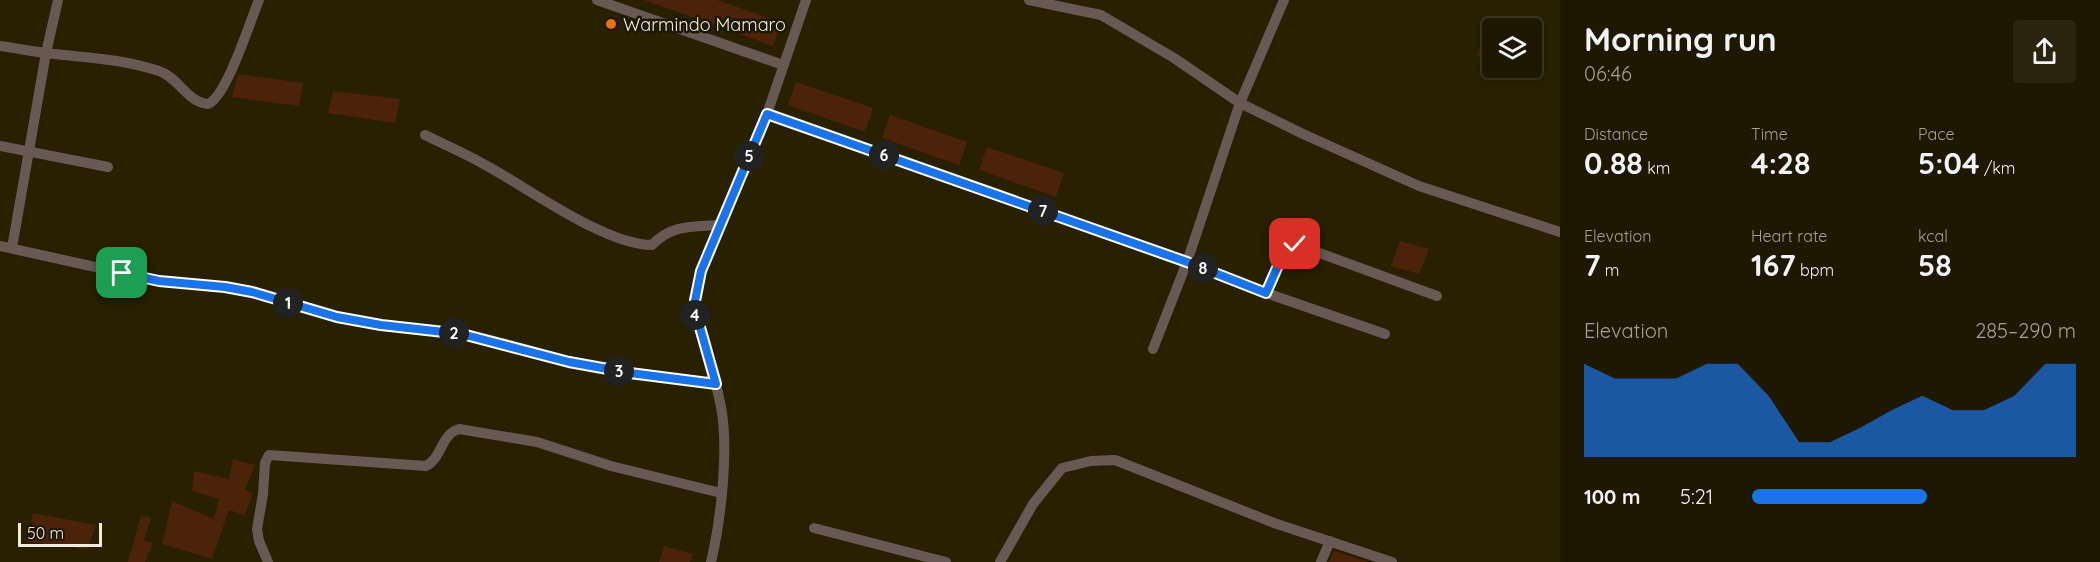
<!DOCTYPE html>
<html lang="en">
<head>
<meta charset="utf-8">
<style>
  body { margin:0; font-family:Quicksand,sans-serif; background:#2b250f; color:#f1f3f6; height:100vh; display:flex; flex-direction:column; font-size:22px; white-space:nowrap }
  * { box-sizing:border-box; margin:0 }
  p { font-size:20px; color:#a1a099 }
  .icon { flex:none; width:33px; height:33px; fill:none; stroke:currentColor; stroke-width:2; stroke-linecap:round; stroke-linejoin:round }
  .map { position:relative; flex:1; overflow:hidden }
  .details { display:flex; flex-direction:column; background:#1e1800; width:540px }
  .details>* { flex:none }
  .controls { position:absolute; left:1482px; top:18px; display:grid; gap:12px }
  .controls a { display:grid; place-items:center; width:60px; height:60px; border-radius:6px; background:#1e1800; box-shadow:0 3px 9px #0003,0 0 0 2px #3c3722; font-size:30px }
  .scale { position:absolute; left:18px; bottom:15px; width:84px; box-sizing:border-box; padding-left:6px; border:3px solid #f1ecda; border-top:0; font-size:16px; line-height:21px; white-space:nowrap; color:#f1ecda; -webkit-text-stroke:4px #1d1601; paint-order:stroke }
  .pin { position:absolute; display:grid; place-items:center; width:51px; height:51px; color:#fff; margin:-26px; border-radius:12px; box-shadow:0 3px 9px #0006 }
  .km { position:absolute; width:30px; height:30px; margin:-15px; border-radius:50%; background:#222; color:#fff; font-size:16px; line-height:30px; text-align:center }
  .round { display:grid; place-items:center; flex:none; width:63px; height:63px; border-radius:6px; background:#2b250f }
  .headline { display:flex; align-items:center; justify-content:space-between; height:102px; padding:0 24px }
  h1 { font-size:33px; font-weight:700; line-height:45px }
  .figures { display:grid; grid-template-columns:repeat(3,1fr); gap:9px; height:102px; padding:6px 24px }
  .figures div { display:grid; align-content:center }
  .figures b { font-size:30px; font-weight:700 }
  .figures small { font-size:16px; font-weight:400 }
  .figures p { font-size:16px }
  .chart { height:168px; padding:12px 24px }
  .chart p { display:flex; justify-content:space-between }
  .chart svg { width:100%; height:108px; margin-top:6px; fill:#1a73e8; opacity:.7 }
  ul { padding:0 24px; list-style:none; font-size:20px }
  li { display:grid; grid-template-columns:96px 72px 1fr; align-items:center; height:45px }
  li i { height:15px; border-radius:8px; background:#1a73e8 }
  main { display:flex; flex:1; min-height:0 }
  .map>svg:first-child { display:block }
  .building { fill:#4c2308 }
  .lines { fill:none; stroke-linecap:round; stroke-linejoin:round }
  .minor { stroke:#695954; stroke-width:10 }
  .route-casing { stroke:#fff; stroke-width:12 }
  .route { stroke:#1a73e8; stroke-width:8 }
  .food-dot { fill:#e8710a; stroke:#1d1601; stroke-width:2 }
  .labels { text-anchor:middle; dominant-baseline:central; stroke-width:5; stroke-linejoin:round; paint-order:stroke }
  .poi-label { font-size:18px; fill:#f1ecda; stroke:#1d1601; text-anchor:start }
</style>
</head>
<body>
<main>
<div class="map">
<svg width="1560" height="562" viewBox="0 0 1560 562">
  <rect width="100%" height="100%" fill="#282000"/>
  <g class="building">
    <polygon points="644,0 717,0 781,22 773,46"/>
    <polygon points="1491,16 1492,17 1492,60 1477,56"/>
    <polygon points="238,74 303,83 299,106 232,97"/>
    <polygon points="796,82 873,108 865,132 788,105"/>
    <polygon points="333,91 400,99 395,123 328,113"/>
    <polygon points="890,115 967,142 959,165 882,138"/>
    <polygon points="987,147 1064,173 1056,197 979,170"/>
    <polygon points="1400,241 1429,249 1419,274 1391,266"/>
    <polygon points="233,459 255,465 245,490 253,493 245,515 229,510 212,559 162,544 172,501 214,519 219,499 192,491 194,471 229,479"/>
    <polygon points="33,513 96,525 87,550 70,546 26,542"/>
    <polygon points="141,515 151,518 144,540 153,543 145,562 128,562"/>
    <polygon points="664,546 693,554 690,562 659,562"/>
    <polygon points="1334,551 1368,562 1329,562"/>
  </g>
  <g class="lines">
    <g class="minor">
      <polyline points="597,0 783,65"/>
      <polyline points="1029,0 1101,15 1174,58 1240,103 1303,134 1419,186 1560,232"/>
      <path d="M0 46C15 48 30 51 46 53 86 58 119 58 159 71 178 77 187 102 208 104 227 96 250 21 259 0"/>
      <polyline points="767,114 1187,262 1266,293 1385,334"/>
      <path d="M425 135C445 145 467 154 487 166 530 189 605 245 652 245 672 224 693 227 719 225"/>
      <polyline points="0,146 108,167"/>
      <polyline points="0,246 159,281 225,287 252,292 337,317 381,325 462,334 569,362 630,373 716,384"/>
      <polyline points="12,248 46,53 58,0"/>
      <polyline points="1266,293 1287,245 1292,243 1437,296"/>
      <polyline points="1153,349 1187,262 1240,103 1284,0"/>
      <polyline points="814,528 946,562"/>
      <path d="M268 562 259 541 257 529 263 494 265 463 269 455 426 466C442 458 441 434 459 429L537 442 611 466 721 493"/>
      <path d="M711 562C721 520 729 449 721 407 715 375 704 345 695 314L694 298 701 271 767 114 806 0"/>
      <polyline points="1000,562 1033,504 1062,468 1091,461 1115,460 1274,523 1392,562"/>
      <polyline points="1321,562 1330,541"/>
    </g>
  </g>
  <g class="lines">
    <defs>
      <polyline id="route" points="122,273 159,281 225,287 252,292 337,317 381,325 462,334 569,362 630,373 716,384 694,306 701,271 767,114 1187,262 1266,293 1287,245 1289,243 1295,244"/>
    </defs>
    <use href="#route" class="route-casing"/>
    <use href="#route" class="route"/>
  </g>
  <circle class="food-dot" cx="611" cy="24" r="6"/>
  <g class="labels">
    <g class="poi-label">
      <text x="623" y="24">Warmindo Mamaro</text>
    </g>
  </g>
</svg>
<div class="controls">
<a><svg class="icon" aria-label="layers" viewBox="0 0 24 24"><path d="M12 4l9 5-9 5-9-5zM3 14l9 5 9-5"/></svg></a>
</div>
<div class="scale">50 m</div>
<div class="pin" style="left:122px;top:273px;background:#1e9e55"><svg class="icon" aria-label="arrive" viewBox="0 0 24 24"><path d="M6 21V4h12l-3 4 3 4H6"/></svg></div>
<div class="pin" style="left:1295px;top:244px;background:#d93025"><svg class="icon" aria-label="check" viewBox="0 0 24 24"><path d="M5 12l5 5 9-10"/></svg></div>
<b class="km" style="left:288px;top:303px">1</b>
<b class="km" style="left:454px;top:333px">2</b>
<b class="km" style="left:619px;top:371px">3</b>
<b class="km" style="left:695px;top:315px">4</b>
<b class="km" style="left:749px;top:156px">5</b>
<b class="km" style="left:884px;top:155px">6</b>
<b class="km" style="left:1043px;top:211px">7</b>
<b class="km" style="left:1203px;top:268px">8</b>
</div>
<section class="details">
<div class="headline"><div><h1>Morning run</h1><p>06:46</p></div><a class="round"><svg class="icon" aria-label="share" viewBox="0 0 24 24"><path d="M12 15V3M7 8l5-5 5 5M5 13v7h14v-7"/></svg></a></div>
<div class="figures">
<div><p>Distance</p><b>0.88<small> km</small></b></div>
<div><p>Time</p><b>4:28</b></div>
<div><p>Pace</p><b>5:04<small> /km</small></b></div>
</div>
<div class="figures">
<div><p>Elevation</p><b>7<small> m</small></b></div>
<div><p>Heart rate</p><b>167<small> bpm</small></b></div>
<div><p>kcal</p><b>58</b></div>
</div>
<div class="chart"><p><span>Elevation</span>285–290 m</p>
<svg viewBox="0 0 160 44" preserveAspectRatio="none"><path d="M0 44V6L10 12L20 12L30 12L40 6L50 6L60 19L70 38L80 38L90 32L100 25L110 19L120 25L130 25L140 19L150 6L160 6V44z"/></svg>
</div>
<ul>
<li><b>100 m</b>5:21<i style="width:54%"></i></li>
</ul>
</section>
</main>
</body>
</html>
